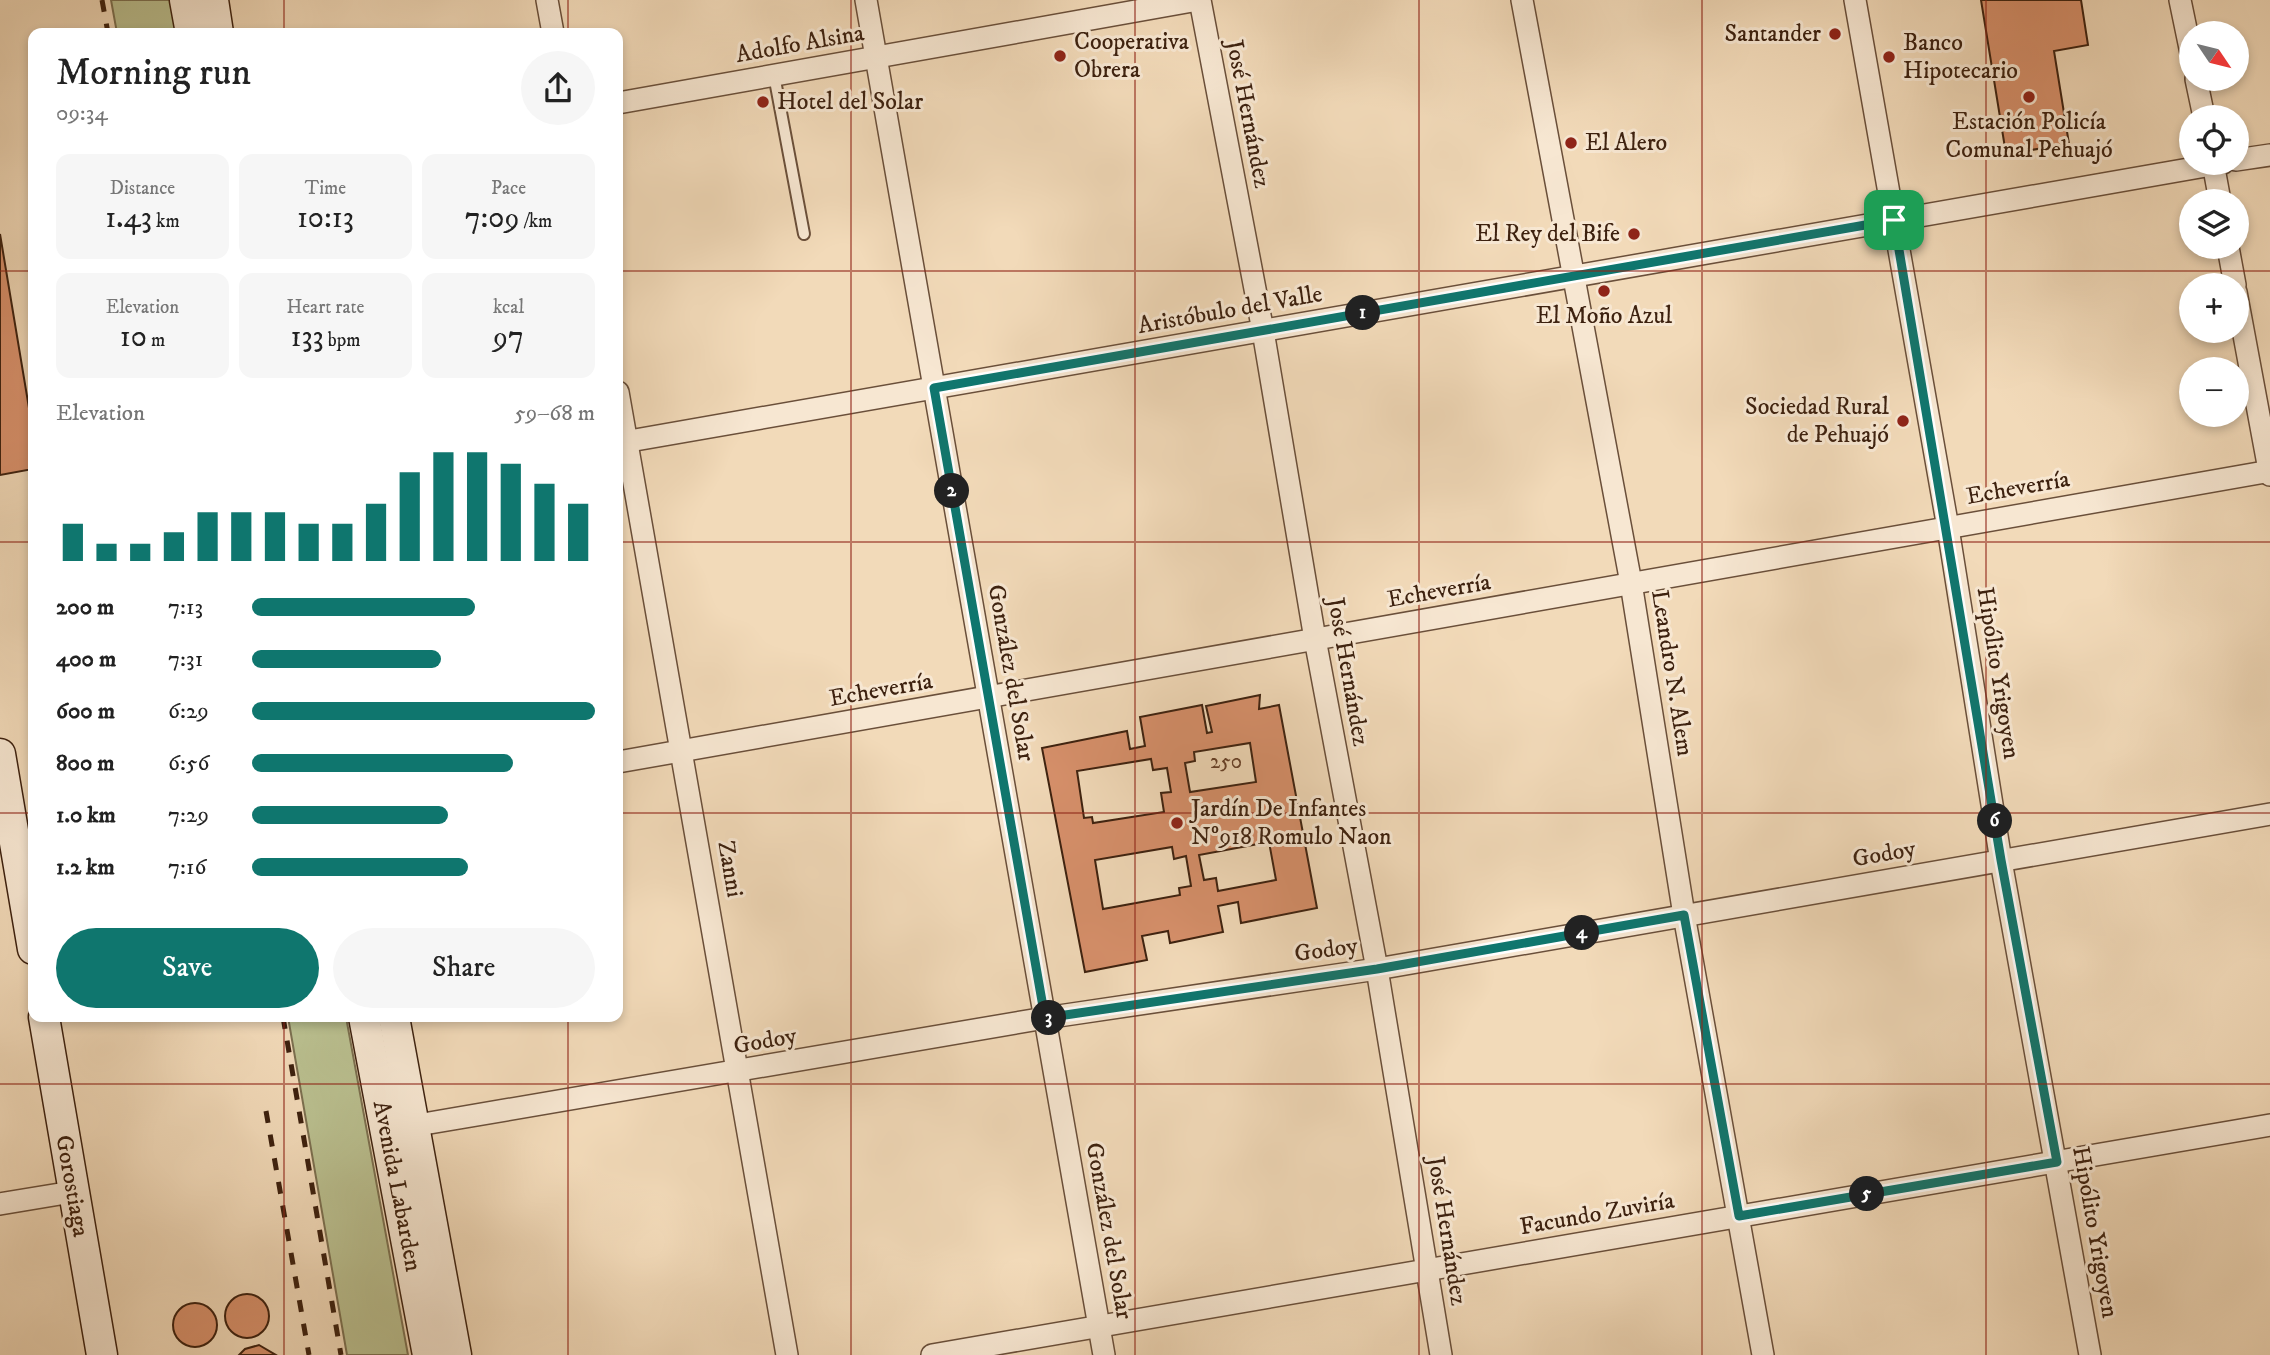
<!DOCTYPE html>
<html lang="en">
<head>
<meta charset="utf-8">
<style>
  body { margin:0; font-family:"IM FELL DW Pica",serif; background:#f6f6f6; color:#222; height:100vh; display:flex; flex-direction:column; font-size:26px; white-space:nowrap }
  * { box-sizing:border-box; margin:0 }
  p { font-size:23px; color:#767676 }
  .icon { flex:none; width:38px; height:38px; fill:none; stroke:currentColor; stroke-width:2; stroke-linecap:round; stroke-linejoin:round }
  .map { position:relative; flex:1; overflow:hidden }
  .details { position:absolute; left:28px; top:28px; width:595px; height:994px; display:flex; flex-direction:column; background:#fff; border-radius:14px; box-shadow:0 4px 10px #0003 }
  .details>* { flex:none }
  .needle { width:46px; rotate:125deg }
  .buttons { position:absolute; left:2179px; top:21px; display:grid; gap:14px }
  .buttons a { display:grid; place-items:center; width:70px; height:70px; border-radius:50%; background:#fff; box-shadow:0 4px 10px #0003; font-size:35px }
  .pin { position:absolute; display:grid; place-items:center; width:60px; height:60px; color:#fff; margin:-30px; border-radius:14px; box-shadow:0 4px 10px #0006 }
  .km { position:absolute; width:35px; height:35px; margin:-18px; border-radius:50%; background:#222; color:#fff; font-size:19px; line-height:35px; text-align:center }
  .round { display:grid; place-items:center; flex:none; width:74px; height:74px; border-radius:37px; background:#f6f6f6 }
  .head { display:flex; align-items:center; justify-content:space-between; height:119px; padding:0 28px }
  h1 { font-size:38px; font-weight:600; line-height:52px }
  .figures { display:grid; grid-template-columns:repeat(3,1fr); gap:10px; height:119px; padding:7px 28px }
  .figures div { display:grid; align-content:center; border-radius:14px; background:#f6f6f6; text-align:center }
  .figures b { font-size:30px; font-weight:600 }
  .figures small { font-size:19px; font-weight:400 }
  .figures p { font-size:19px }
  .chart { height:196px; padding:14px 28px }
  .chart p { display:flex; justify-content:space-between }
  .chart svg { width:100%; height:126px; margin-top:7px; stroke:#0f766e; stroke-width:6 }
  .primary-button { display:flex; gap:14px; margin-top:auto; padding:14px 28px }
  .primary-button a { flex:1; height:80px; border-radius:42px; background:#0f766e; color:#fff; font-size:28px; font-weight:600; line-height:80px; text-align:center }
  .primary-button a+a { background:#f6f6f6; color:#222 }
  ul { padding:0 28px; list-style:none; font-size:23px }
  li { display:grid; grid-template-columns:112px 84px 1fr; align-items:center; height:52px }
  li i { height:18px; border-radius:9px; background:#0f766e }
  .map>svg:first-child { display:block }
  .green { fill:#bac090; stroke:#7c7050; stroke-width:2 }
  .building { fill:#d7906b; stroke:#3d210f; stroke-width:2; fill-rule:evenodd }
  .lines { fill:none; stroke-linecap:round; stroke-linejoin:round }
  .lane-casing { stroke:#6a4f3a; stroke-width:14 }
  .street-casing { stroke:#6a4f3a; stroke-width:24 }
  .secondary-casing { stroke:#3d210f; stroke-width:33 }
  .lane { stroke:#f7e7d2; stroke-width:10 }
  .street { stroke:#f7e7d2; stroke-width:21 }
  .secondary { stroke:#f7e7d2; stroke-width:30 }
  .rail { stroke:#3d210f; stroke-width:5; stroke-dasharray:12 12; stroke-linecap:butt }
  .route-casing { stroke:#fff; stroke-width:14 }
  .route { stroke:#0f766e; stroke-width:9 }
  .grid { fill:none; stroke:#8f2418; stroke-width:2; stroke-opacity:0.55 }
  .poi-dot { fill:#8f2418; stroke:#f7e7d2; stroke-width:2.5 }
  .labels { text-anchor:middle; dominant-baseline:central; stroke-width:6; stroke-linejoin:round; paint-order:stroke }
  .number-label { font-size:21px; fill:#643d26 }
  .poi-label { font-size:24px; fill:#3d210f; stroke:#f7e7d2; text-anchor:start }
  .street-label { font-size:24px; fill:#3d210f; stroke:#f7e7d2 }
</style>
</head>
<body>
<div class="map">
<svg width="2270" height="1355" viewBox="0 0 2270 1355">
  <rect width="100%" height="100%" fill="#f2dab9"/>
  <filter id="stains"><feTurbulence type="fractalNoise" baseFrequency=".00286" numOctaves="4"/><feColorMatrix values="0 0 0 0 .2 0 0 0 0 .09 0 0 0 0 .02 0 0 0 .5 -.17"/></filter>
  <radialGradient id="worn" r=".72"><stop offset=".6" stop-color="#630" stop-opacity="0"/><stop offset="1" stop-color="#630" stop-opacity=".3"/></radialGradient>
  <g class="green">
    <polygon points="111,0 175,0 181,33 117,33"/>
    <polygon points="288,1017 346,1017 408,1355 347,1355"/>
  </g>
  <g class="building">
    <polygon points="1981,0 2081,0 2088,45 2054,51 2069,144 2006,154"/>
    <polygon points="0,234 33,432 33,469 0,475"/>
    <path d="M1260 695 1259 709 1279 705 1317 908 1241 923 1238 902 1218 906 1223 932 1170 943 1168 931 1142 936 1147 960 1085 972 1042 748 1127 731 1130 749 1145 746 1140 717 1202 705 1207 733 1212 732 1206 706ZM1250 743 1256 782 1190 792 1185 763 1195 761 1194 752ZM1151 759 1153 770 1167 768 1171 792 1161 793 1164 812 1093 823 1092 817 1084 818 1077 771ZM1269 842 1276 880 1218 891 1216 878 1204 880 1199 855ZM1172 847 1174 859 1186 856 1191 886 1179 888 1180 895 1103 909 1095 860Z"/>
    <circle cx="247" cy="1316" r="22"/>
    <circle cx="195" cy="1325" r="22"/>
    <polygon points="259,1345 276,1355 239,1355 245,1349"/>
  </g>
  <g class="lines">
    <defs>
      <polyline id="lane" points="774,75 804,234"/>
      <g id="street">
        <polyline points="547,0 553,33"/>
        <polyline points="866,0 1104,1355"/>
        <polyline points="1200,0 1263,331 1315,639 1377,969 1441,1355"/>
        <polyline points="1522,0 1631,583 1684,915 1763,1355"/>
        <polyline points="1855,0 1948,528 2001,861 2090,1355"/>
        <polyline points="2180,0 2191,53"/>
        <polyline points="2196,79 2204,117"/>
        <polyline points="618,103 1198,0"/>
        <polyline points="2236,160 2270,155"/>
        <polyline points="2213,163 2220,201"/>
        <polyline points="2228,247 2235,285"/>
        <polyline points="2236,292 2270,475"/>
        <polyline points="618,392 787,1355"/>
        <polyline points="618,443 2223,163"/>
        <polyline points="618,762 2270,471"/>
        <polyline points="400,1128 1045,1018 1377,969 2270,814"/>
        <polyline points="0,1204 72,1192"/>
        <polyline points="932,1355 2270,1125"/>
      </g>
      <g id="secondary">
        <polyline points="185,0 191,33"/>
        <polyline points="213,0 218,33"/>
        <polyline points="0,754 33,949"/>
        <polyline points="44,1017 102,1355"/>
        <polyline points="364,1017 428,1355"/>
        <polyline points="394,1017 456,1355"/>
      </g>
    </defs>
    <use href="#lane" class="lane-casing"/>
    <use href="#street" class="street-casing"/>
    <use href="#secondary" class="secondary-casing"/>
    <use href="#lane" class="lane"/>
    <use href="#street" class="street"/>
    <use href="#secondary" class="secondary"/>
    <g class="rail">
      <polyline points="102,0 108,33"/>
      <polyline points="283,1017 341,1355"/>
      <polyline points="266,1111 309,1355"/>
    </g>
  </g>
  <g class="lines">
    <defs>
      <polygon id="route" points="1894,220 2001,860 2057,1162 1739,1216 1684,915 1377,969 1045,1018 934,388"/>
    </defs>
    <use href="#route" class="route-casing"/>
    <use href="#route" class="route"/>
  </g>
  <path class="grid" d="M284 0V33M568 0V33M851 0V1355M1135 0V1355M1419 0V1355M1702 0V1355M1986 0V1355M0 271H33M618 271H2270M0 542H33M618 542H2270M0 813H33M618 813H2270M284 1017V1355M568 1017V1355M0 1084H2270"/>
  <g class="poi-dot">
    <circle cx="1835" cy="34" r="7"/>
    <circle cx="1060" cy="56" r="7"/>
    <circle cx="1889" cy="57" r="7"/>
    <circle cx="2029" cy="97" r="7"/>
    <circle cx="763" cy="102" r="7"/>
    <circle cx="1571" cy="143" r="7"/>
    <circle cx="1634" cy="234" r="7"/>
    <circle cx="1604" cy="291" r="7"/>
    <circle cx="1903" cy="421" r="7"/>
    <circle cx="1177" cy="823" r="7"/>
  </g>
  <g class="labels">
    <g class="number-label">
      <text x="1226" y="762">250</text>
    </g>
    <g class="poi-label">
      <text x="1821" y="34" text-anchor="end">Santander</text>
      <text x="1074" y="42">Cooperativa<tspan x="1074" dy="28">Obrera</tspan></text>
      <text x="1903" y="43">Banco<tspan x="1903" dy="28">Hipotecario</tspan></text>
      <text x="777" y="102">Hotel del Solar</text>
      <text x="2029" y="122" text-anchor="middle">Estación Policía<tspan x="2029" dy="28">Comunal Pehuajó</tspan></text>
      <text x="1585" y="143">El Alero</text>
      <text x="1620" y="234" text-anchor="end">El Rey del Bife</text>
      <text x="1604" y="316" text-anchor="middle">El Moño Azul</text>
      <text x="1889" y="407" text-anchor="end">Sociedad Rural<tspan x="1889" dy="28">de Pehuajó</tspan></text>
      <text x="1191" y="809">Jardín De Infantes<tspan x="1191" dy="28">Nº918 Romulo Naon</tspan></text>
    </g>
    <g class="street-label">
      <text transform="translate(800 44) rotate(-10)">Adolfo Alsina</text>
      <text transform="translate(1248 114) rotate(79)">José Hernández</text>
      <text transform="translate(1230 310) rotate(-10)">Aristóbulo del Valle</text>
      <text transform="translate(2018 488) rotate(-10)">Echeverría</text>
      <text transform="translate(1439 591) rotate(-10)">Echeverría</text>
      <text transform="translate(1348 672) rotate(80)">José Hernández</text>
      <text transform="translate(1011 673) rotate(80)">González del Solar</text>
      <text transform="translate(1672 673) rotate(81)">Leandro N. Alem</text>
      <text transform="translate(1998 673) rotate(81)">Hipólito Yrigoyen</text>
      <text transform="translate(881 690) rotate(-10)">Echeverría</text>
      <text transform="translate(1884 854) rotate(-10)">Godoy</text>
      <text transform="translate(730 869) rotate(80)">Zanni</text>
      <text transform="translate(1326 950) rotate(-8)">Godoy</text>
      <text transform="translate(765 1041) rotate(-10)">Godoy</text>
      <text transform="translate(72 1186) rotate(80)">Gorostiaga</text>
      <text transform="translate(397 1186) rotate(79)">Avenida Labarden</text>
      <text transform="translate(1597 1214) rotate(-10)">Facundo Zuviría</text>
      <text transform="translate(1109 1231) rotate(80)">González del Solar</text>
      <text transform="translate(1447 1231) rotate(81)">José Hernández</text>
      <text transform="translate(2095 1232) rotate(80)">Hipólito Yrigoyen</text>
    </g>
  </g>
  <rect width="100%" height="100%" filter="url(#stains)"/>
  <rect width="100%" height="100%" fill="url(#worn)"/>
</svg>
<div class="buttons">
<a><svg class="needle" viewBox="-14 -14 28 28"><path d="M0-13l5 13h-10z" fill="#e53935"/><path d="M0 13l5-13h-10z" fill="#767676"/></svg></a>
<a><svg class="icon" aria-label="locate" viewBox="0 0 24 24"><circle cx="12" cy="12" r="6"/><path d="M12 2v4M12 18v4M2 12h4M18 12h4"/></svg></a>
<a><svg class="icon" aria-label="layers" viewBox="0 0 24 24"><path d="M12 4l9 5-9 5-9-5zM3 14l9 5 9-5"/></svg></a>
<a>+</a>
<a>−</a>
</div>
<div class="pin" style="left:1894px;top:220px;background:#1e9e55"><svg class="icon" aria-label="arrive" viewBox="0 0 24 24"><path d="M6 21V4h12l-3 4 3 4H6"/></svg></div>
<b class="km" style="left:1363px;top:313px">1</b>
<b class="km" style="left:952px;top:491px">2</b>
<b class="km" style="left:1049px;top:1018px">3</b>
<b class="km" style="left:1582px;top:933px">4</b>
<b class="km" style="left:1867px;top:1194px">5</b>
<b class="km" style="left:1995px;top:821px">6</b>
<section class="details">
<div class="head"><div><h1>Morning run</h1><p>09:34</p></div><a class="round"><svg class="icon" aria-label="share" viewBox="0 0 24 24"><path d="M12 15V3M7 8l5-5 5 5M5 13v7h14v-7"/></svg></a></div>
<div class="figures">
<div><p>Distance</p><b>1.43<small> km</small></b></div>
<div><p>Time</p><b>10:13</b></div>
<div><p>Pace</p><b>7:09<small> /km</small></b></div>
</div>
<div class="figures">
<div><p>Elevation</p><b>10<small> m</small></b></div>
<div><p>Heart rate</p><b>133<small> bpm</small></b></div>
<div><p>kcal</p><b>97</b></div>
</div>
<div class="chart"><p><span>Elevation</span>59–68 m</p>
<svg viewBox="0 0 160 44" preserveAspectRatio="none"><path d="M5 44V31M15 44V38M25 44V38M35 44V34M45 44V27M55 44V27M65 44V27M75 44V31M85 44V31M95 44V24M105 44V13M115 44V6M125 44V6M135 44V10M145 44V17M155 44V24"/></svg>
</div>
<ul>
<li><b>200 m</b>7:13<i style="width:65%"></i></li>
<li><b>400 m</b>7:31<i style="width:55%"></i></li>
<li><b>600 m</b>6:29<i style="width:100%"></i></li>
<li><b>800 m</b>6:56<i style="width:76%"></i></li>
<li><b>1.0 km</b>7:29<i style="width:57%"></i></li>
<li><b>1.2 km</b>7:16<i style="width:63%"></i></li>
</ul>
<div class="primary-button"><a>Save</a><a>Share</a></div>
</section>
</div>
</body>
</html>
